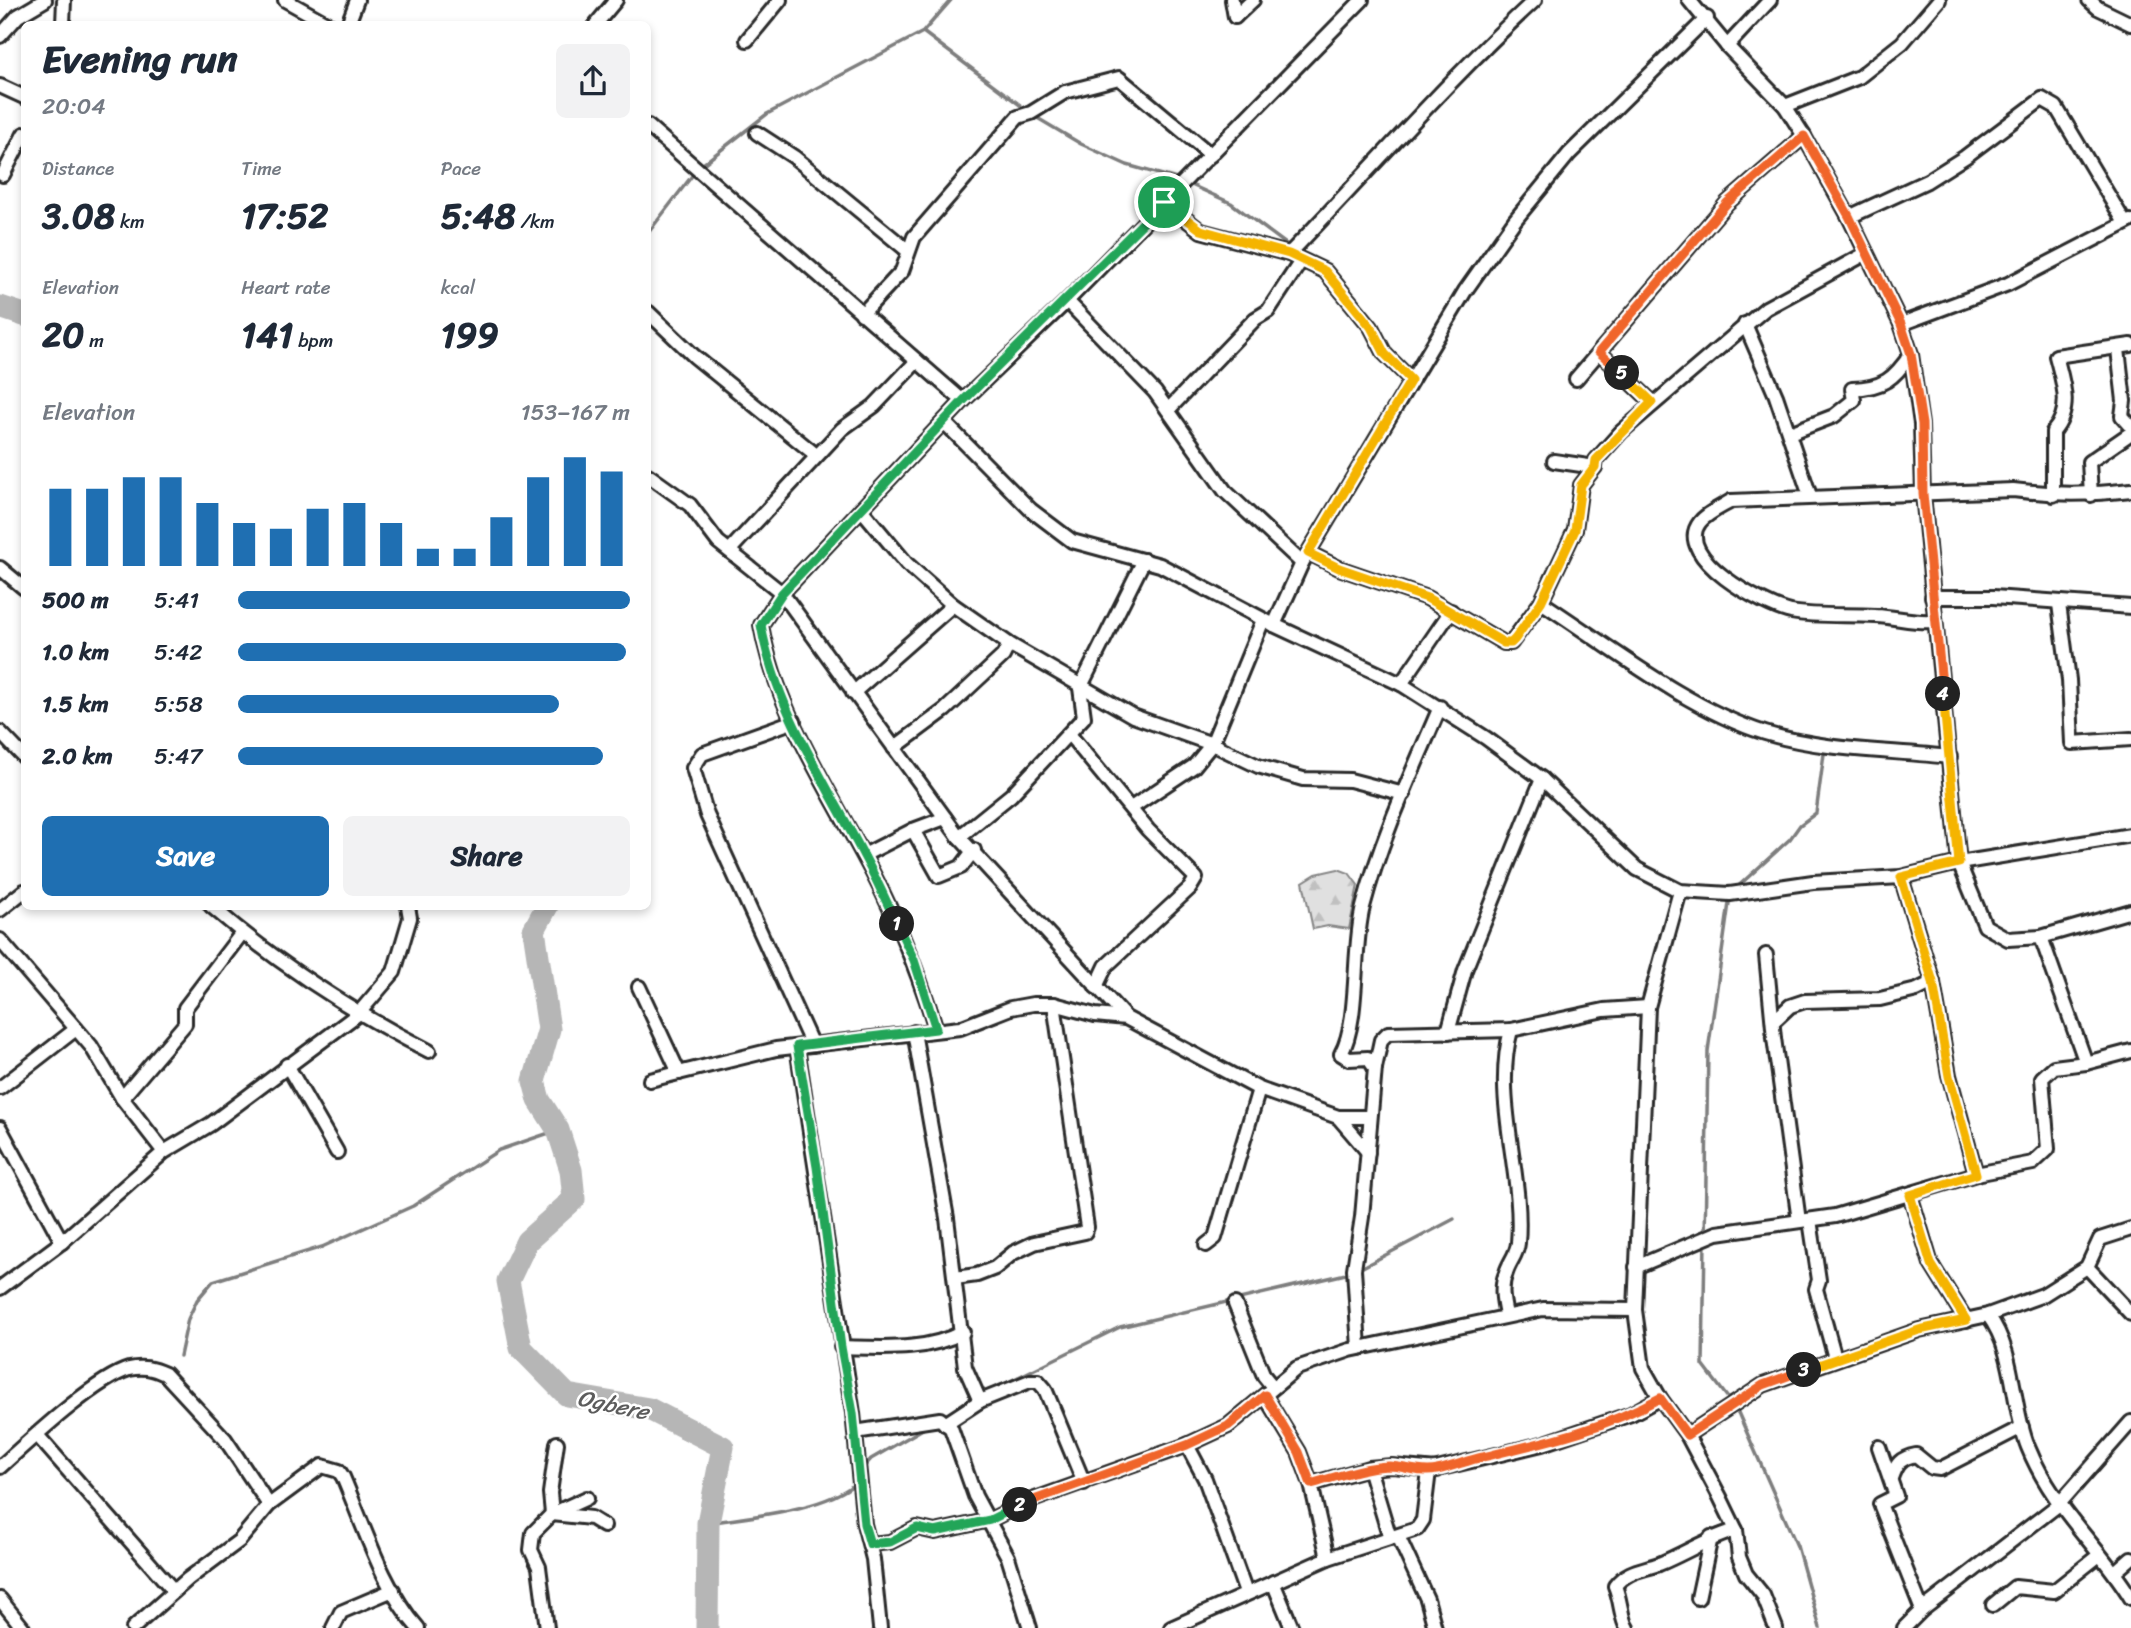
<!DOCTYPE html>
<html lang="en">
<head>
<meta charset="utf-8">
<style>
  body { margin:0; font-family:Sriracha,sans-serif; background:#f2f2f3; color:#1f2937; height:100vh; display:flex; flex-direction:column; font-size:26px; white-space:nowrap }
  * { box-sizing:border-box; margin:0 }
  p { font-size:23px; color:#747a83 }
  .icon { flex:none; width:38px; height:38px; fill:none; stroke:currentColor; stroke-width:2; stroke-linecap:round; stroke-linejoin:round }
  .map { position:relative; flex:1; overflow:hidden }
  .panel { position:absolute; left:21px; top:21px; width:630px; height:889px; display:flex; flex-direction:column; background:#fff; border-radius:10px; box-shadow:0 4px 10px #0003 }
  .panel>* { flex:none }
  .pin { position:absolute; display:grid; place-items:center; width:60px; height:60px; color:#fff; margin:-30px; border:4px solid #fff; border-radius:50%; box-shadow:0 2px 7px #0007 }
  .km { position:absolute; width:35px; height:35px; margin:-18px; border-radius:50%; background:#222; color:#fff; font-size:19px; line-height:35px; text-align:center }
  .round { display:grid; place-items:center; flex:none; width:74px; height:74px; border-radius:10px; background:#f2f2f3 }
  .headline { display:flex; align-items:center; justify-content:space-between; height:119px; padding:0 21px }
  h1 { font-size:38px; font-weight:700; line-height:52px }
  .stats { display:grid; grid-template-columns:repeat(3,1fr); gap:10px; height:119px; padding:7px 21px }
  .stats div { display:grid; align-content:center }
  .stats b { font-size:35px; font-weight:700 }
  .stats small { font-size:19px; font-weight:400 }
  .stats p { font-size:19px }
  .chart { height:196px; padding:14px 21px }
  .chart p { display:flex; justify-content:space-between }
  .chart svg { width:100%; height:126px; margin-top:7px; stroke:#1f6fb2; stroke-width:6 }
  .cta { display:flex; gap:14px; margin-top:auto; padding:14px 21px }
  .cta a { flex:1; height:80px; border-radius:10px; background:#1f6fb2; color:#fff; font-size:28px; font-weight:700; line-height:80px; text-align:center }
  .cta a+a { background:#f2f2f3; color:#1f2937 }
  ul { padding:0 21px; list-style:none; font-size:23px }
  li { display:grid; grid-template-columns:112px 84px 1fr; align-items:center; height:52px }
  li i { height:18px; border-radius:9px; background:#1f6fb2 }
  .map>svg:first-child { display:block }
  .forest { fill:url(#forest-firs); stroke:#868686; stroke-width:2 }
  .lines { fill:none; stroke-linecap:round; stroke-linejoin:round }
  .stream { stroke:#7e7e7e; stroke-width:3.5 }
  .river { stroke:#b6b6b6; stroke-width:23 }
  .minor-casing { stroke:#2b2b2b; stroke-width:18 }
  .minor { stroke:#fff; stroke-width:12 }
  .split-1-casing { stroke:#fff; stroke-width:14 }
  .split-2-casing { stroke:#fff; stroke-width:14 }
  .split-3-casing { stroke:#fff; stroke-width:14 }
  .split-4-casing { stroke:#fff; stroke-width:14 }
  .split-5-casing { stroke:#fff; stroke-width:14 }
  .split-6-casing { stroke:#fff; stroke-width:14 }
  .split-1 { stroke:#22a559; stroke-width:9 }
  .split-2 { stroke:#22a559; stroke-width:9 }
  .split-3 { stroke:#f0652b; stroke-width:9 }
  .split-4 { stroke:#f5b400; stroke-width:9 }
  .split-5 { stroke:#f0652b; stroke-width:9 }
  .split-6 { stroke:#f5b400; stroke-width:9 }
  .labels { text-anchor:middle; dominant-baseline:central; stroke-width:5; stroke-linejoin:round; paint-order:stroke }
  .water-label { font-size:23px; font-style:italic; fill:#5c5c5c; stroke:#fff }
</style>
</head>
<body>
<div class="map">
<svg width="2131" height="1628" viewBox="0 0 2131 1628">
  <defs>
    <pattern id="forest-firs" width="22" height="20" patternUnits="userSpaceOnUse" patternTransform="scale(1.75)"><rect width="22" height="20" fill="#e0e0e0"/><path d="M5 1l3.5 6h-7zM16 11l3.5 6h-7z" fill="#c0c0c0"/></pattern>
  </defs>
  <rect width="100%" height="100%" fill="#fff"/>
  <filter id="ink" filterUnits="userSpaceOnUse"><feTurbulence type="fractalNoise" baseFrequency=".0143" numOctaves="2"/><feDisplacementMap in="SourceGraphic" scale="14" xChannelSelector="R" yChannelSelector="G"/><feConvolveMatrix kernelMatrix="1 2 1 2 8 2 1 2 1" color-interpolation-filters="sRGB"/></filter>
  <g filter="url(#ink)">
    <polygon class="forest" points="1338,869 1349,873 1358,885 1349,929 1328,926 1313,929 1303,882 1316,874"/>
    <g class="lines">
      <g class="stream">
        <polyline points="923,32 1028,111"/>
        <polyline points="1034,116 1081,144 1127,165 1180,180"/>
        <polyline points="1187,183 1231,203 1286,244"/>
        <polyline points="648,233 698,168 767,114 923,32 951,0"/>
        <polyline points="1734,890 1790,839 1800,825 1816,813 1824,754"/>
        <polyline points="1730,896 1708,1051 1703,1365 1731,1402"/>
        <polyline points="1357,1270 1454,1219"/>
        <polyline points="180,1356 188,1319 197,1300 213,1281 322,1247 413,1206 499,1150 558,1130"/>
        <polyline points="990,1391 1120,1327 1350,1273"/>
        <polyline points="1736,1408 1797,1546 1820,1628"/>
        <polyline points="944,1416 959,1408"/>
        <polyline points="862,1469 871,1459 928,1426"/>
        <path d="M708 1523C751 1516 824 1511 857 1482"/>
      </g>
      <g class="river">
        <polyline points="0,307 24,315"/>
        <polyline points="547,906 534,930 549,1029 534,1081 539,1100 558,1130 571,1170 574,1199 527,1241 508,1281 521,1348 567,1395 649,1409 723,1447 708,1523 707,1628"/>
      </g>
      <defs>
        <g id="minor">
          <polyline points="285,0 328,24"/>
          <polyline points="1232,0 1235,17"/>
          <polyline points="1689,0 1727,46 1785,106 1804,136 1849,217 1901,324 1911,354 1921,424 1923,494 1959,863 1985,926 2008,939 2041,937 2131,911"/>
          <polyline points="2089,0 2098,8 2131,24"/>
          <polyline points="1235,17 1253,0"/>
          <polyline points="63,24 64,0"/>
          <polyline points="348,24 357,0"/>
          <polyline points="596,24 616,0"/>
          <polyline points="0,36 18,16 45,0"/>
          <polyline points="747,40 780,0"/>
          <polyline points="1727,46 1770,0"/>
          <polyline points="0,86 24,97"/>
          <polyline points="1785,106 1859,77 1902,43 1939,0"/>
          <polyline points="648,126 963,401"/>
          <polyline points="757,133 794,157 907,250"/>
          <polyline points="3,175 24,134"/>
          <polyline points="1164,202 1201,231 1289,254 1325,271 1371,327 1385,354 1411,380"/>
          <polyline points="1849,217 1927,181 1965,157 2042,99 2056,107 2125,223"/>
          <path d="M1289 254C1371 169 1448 80 1535 0"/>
          <polyline points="1067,301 1155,392 1225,491 1302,563"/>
          <polyline points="648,312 694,356 816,455"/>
          <polyline points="862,314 902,271 914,237 1018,117 1031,113 1065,92 1119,78 1211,155"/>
          <polyline points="1745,324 1776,396 1810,496"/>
          <polyline points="1901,324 2008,284 2130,221"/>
          <polyline points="2118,349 2124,401 2122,416 2131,426"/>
          <polyline points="1599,352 1652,402"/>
          <polyline points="1576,379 1727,203 1804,136"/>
          <polyline points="1168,410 1255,319 1268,311 1301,261"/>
          <polyline points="945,423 1031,510 1072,541 1160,565 1274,625 1401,684 1486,738 1542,779 1637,869 1680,891 1730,894 1813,882 1901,877 1959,863 2131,835"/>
          <path d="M1790 433 1834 416 1854 400 1852 389C1883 388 1894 379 1911 354"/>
          <polyline points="1554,461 1595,467"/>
          <polyline points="648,475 690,505 718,542 782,593 959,837 1126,1018 1259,1089 1338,1117 1370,1117"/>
          <path d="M2053 495V432C2073 409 2063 383 2056 356L2131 345"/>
          <polyline points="2091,495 2089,462 2131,433"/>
          <polyline points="861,509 907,564 953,605 1009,644 1133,716 1212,744 1258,766 1303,779 1350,780 1404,794"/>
          <polyline points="730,550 842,429 874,406 917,361"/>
          <polyline points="1309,553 1339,568 1427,598 1504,643 1511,643 1541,602 1575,530 1581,485 1595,467 1596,460 1621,432 1766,308 1865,254"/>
          <polyline points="0,568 24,588"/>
          <polyline points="1932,597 1993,597 2131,607"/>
          <path d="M1541 602C1609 646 1688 709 1765 733 1824 751 1889 750 1950 757"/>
          <polyline points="2059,604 2069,680 2072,743 2131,739"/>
          <path d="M1934 621C1914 623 1897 617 1876 616 1849 614 1818 617 1791 612 1764 606 1672 557 1700 522 1707 513 1721 507 1731 501L2013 490C2053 495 2090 495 2131 490"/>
          <polyline points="1274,625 1302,563 1465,291 1515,220 1569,154 1707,18"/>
          <polyline points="1401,684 1451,611"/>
          <polyline points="853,693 953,605"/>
          <polyline points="794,721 702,754 693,768 707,815 812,1045"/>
          <polyline points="0,732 24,757"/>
          <polyline points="1069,734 1148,830 1196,878 1190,888 1106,966 1096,987"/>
          <polyline points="894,748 945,710 1003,656 1009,644"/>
          <polyline points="1131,808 1194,766 1212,744 1263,620"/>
          <polyline points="913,830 939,876 961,867 974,850"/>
          <polyline points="959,837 1011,795 1084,717 1080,688 1144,560"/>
          <polyline points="864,855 913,830 945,818"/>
          <polyline points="1901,877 1933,982 1949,1075 1976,1174"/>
          <polyline points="1680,891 1648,1007 1635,1310 1643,1368 1660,1398 1687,1435 1720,1497 1736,1530 1739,1557 1746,1574 1763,1595 1776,1628"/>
          <path d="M211 906C278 964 351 1011 429 1051"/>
          <polyline points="0,910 24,891"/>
          <polyline points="2041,937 2086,1063"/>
          <polyline points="0,940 91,1046 122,1098 164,1152"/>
          <polyline points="1766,955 1774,1038 1799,1221"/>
          <polyline points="639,987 679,1073"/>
          <polyline points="1773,1022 1790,1006 1805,1001 1880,999 1917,990 1933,982"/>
          <path d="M936 1029C917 968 893 909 862 853 823 780 776 708 761 625L782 593 963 401 1067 301 1362 0"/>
          <polyline points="914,1032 947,1218 965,1367 980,1401"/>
          <polyline points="1448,1032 1465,970 1542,779"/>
          <polyline points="797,1047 853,1413 864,1524 873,1559 880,1628"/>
          <polyline points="287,1065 337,1152"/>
          <path d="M1375 1068 1368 1058 1349 1059 1341 1054C1360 1020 1352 948 1363 907 1381 838 1412 773 1440 707"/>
          <polyline points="650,1080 776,1049 960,1028 1011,1008 1033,1004 1054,1004 1095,1015 1126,1018"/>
          <polyline points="0,1088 76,1029"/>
          <polyline points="122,1098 185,1024 185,1008 242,933"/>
          <polyline points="1338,1117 1368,1152"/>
          <polyline points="0,1128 62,1242 164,1152 211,1124 358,1014 394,972 410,918 408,906"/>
          <polyline points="1910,1194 1931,1264 1966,1320"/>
          <polyline points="1810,1220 1819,1280 1816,1289 1835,1358"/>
          <polyline points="1206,1245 1215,1238 1259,1089"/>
          <polyline points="1636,1267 1717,1233 1835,1216 1976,1174 2033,1163 2048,1149 2042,1078 2054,1067 2086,1063 2131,1051"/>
          <polyline points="2087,1267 2131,1314"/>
          <polyline points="955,1278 977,1275 995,1268 1013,1253 1034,1243 1085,1232 1087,1227 1054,1004"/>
          <polyline points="0,1288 62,1242"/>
          <polyline points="1235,1304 1264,1376 1273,1387"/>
          <path d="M1506 1315C1503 1301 1500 1287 1506 1273 1509 1262 1517 1255 1518 1243 1524 1172 1492 1100 1511 1030"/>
          <path d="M1988 1315C2016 1353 2011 1405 2028 1447 2053 1509 2098 1544 2131 1598"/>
          <path d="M841 1347C882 1348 926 1352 963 1332"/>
          <polyline points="1359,1348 1354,1269 1362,1217 1375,1068 1381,1040 1388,1033 1511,1030 1604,1010 1648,1007"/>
          <polyline points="1265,1396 1299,1452 1311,1484 1328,1558"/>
          <polyline points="945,1424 980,1401 1030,1381 1038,1381 1045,1389 1084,1483"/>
          <polyline points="855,1432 940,1419 951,1428 975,1496 1008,1557 1030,1628"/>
          <polyline points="37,1435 174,1591"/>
          <polyline points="1687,1435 1763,1385 1919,1330 1988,1315 2043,1295 2087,1267 2100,1239 2131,1229"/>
          <polyline points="557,1443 550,1493 552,1514 591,1518 604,1526"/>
          <polyline points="1187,1445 1205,1479 1246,1593"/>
          <polyline points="1879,1447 1896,1496 1880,1504 1922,1610"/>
          <path d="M0 1467C28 1442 95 1379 129 1369 143 1366 152 1368 165 1374L225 1439 269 1505"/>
          <polyline points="1369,1468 1390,1538"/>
          <path d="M1891 1478C1896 1464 1900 1458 1916 1455L1932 1468 1940 1469 2022 1427"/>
          <polyline points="1311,1484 1369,1468 1392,1466 1437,1470"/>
          <polyline points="1398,1536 1427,1599 1435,1628"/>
          <polyline points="870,1544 890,1542 917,1528 935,1532 990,1520 1024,1503 1187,1445 1228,1426 1297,1368 1350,1350 1543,1309 1635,1310"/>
          <polyline points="2115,1572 2131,1558"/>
          <polyline points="1273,1582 1292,1628"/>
          <polyline points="1698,1598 1711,1537"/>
          <polyline points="0,1599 23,1628"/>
          <polyline points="1993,1605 2015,1587 2054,1591 2098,1556"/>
          <path d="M133 1628 188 1579 239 1541 269 1505 322 1466 339 1471 343 1477C364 1526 383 1589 418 1628"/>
          <polyline points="333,1628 341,1612 393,1590"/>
          <polyline points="547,1628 539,1567 531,1550 533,1533 552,1514 587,1498"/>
          <polyline points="1171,1628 1328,1558 1417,1529 1423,1520 1429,1471 1542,1444 1631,1414 1660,1398"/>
          <path d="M1627 1628C1621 1620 1621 1600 1615 1586 1627 1570 1643 1570 1659 1564 1686 1553 1708 1538 1736 1530"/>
          <polyline points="1904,1628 1922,1610 2058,1505 2131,1422"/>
        </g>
      </defs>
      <use href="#minor" class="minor-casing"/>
      <use href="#minor" class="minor"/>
    </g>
  </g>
  <g class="lines" filter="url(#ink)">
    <defs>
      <path id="split-1" d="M897 924C886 901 876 878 864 856 825 781 776 710 761 625L782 593 963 401 1164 202"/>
      <polyline id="split-2" points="897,924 914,960 936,1029 797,1046 817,1167 841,1347 853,1413 864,1524 870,1544 890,1542 917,1528 935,1532 990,1520 1020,1505"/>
      <path id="split-3" d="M1020 1505 1187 1445 1228 1426 1265 1395 1299 1452 1311 1484C1336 1477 1363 1467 1389 1466 1404 1466 1421 1474 1437 1470 1452 1467 1468 1460 1483 1457 1545 1442 1604 1429 1660 1398L1687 1435 1763 1385 1804 1370"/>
      <polyline id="split-4" points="1804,1370 1919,1330 1966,1320 1931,1264 1910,1195 1976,1174 1949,1076 1933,982 1901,877 1959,863 1943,694"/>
      <polyline id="split-5" points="1622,373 1599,352 1727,203 1804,136 1849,216 1901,324 1911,354 1922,424 1923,494 1943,694"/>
      <polyline id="split-6" points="1164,202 1201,230 1289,254 1325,271 1371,327 1385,354 1411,380 1308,553 1339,568 1427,598 1504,643 1511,643 1515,639 1541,602 1575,530 1581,485 1595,467 1596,460 1652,402 1622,373"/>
    </defs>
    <use href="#split-1" class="split-1-casing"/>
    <use href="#split-2" class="split-2-casing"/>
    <use href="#split-3" class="split-3-casing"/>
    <use href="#split-4" class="split-4-casing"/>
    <use href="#split-5" class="split-5-casing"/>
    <use href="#split-6" class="split-6-casing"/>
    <use href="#split-1" class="split-1"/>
    <use href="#split-2" class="split-2"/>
    <use href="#split-3" class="split-3"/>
    <use href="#split-4" class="split-4"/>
    <use href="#split-5" class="split-5"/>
    <use href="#split-6" class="split-6"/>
  </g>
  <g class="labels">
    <g class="water-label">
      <text transform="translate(613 1405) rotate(12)">Ogbere</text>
    </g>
  </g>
</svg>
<div class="pin" style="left:1164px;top:202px;background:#1e9e55"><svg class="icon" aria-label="arrive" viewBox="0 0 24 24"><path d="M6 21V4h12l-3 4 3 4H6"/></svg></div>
<b class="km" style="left:897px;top:924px">1</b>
<b class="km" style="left:1020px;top:1505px">2</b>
<b class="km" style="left:1804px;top:1370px">3</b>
<b class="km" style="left:1943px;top:694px">4</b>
<b class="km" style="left:1622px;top:373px">5</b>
<section class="panel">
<div class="headline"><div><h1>Evening run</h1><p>20:04</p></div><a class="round"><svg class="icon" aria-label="share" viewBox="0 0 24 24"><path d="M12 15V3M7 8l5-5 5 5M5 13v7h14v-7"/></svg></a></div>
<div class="stats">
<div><p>Distance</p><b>3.08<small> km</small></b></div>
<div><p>Time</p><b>17:52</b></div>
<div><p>Pace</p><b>5:48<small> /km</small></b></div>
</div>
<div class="stats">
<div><p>Elevation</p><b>20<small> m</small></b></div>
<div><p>Heart rate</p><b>141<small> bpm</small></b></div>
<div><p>kcal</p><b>199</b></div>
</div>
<div class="chart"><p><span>Elevation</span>153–167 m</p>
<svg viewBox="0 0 160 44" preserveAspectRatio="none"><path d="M5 44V17M15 44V17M25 44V13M35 44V13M45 44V22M55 44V29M65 44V31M75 44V24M85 44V22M95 44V29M105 44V38M115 44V38M125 44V27M135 44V13M145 44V6M155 44V11"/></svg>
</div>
<ul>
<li><b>500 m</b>5:41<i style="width:100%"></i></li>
<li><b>1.0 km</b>5:42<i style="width:99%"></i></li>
<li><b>1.5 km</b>5:58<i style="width:82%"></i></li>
<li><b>2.0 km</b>5:47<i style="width:93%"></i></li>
</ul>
<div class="cta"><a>Save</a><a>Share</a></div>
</section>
</div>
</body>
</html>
